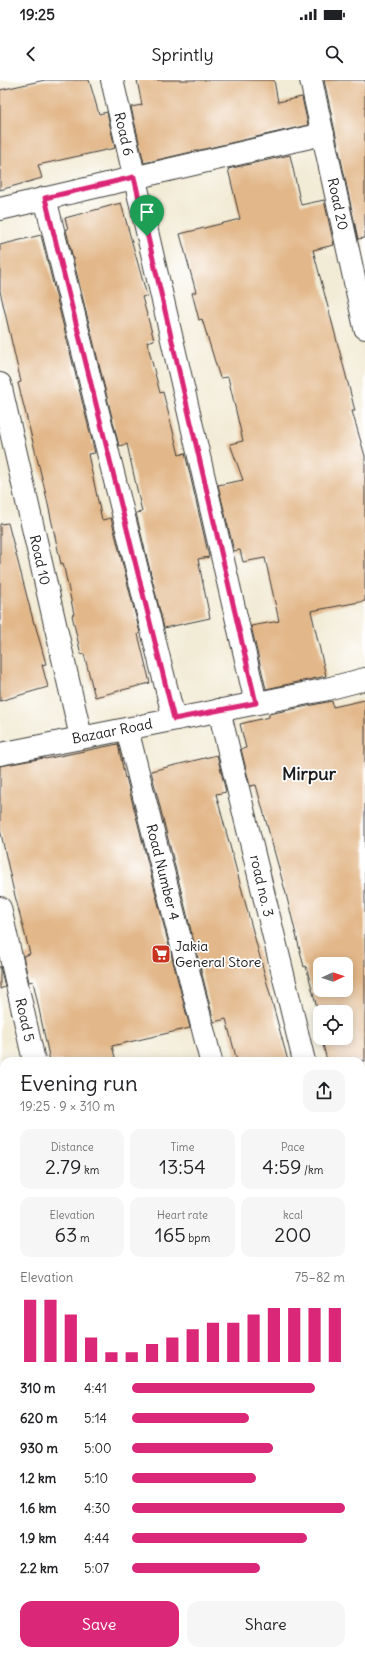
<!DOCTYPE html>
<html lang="en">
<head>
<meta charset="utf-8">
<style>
  body { margin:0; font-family:Delius,sans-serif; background:#f6f6f6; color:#202124; height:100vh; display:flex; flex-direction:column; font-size:15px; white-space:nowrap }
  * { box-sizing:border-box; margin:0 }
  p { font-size:13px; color:#757577 }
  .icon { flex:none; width:22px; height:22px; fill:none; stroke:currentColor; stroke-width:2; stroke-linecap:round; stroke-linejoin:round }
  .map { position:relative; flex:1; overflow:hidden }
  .sheet { position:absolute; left:0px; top:977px; width:365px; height:598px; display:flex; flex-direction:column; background:#fff; border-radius:12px 12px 0 0; box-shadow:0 2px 10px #0003 }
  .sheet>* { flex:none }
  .needle { width:26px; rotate:87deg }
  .fabs { position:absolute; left:313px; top:877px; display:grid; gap:8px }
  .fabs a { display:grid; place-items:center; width:40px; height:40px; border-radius:8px; background:#fff; box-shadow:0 2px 10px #0003; font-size:20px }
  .pin { position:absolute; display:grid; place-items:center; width:34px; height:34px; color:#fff; margin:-41px -17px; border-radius:50% 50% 50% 0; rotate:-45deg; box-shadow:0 0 4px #0007 }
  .pin .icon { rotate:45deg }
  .round { display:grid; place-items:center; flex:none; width:42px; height:42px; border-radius:12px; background:#f6f6f6 }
  .head { display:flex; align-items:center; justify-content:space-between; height:68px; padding:0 20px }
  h1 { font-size:22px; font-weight:600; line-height:30px }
  .figures { display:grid; grid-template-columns:repeat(3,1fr); gap:6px; height:68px; padding:4px 20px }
  .figures div { display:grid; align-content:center; border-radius:10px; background:#f6f6f6; text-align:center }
  .figures b { font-size:20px; font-weight:600 }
  .figures small { font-size:11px; font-weight:400 }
  .figures p { font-size:11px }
  .chart { height:112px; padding:8px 20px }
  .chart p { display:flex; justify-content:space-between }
  .chart svg { width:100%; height:72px; margin-top:4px; stroke:#db2777; stroke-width:6 }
  .cta { display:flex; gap:8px; margin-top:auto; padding:8px 20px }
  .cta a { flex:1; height:46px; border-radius:12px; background:#db2777; color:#fff; font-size:16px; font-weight:600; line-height:46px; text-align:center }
  .cta a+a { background:#f6f6f6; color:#202124 }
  ul { padding:0 20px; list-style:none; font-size:13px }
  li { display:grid; grid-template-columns:64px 48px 1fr; align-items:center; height:30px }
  li i { height:10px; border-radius:5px; background:#db2777 }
  .status { display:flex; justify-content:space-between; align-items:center; height:28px; padding:0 20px; background:#fff; direction:ltr }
  .status svg { height:11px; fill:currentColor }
  header { display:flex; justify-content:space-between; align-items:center; height:52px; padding:0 20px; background:#fff; font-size:18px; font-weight:600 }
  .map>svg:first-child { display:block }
  .green { fill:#a5cb76; stroke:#607449 }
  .building { fill:#e2b789; fill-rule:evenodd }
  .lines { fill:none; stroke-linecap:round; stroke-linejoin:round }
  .minor-casing { stroke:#3c3b38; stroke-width:24 }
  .minor { stroke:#fff; stroke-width:22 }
  .route-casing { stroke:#fff; stroke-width:8 }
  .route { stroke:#db2777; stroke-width:5 }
  .labels { text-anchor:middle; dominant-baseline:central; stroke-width:3.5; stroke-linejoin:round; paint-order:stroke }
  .street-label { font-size:14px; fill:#1c1c1c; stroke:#fff }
  .poi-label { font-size:14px; fill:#1c1c1c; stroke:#fff; text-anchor:start }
  .district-label { font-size:18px; font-weight:bold; fill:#1c1c1c; stroke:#fff }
</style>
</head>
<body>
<div class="status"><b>19:25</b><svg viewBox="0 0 49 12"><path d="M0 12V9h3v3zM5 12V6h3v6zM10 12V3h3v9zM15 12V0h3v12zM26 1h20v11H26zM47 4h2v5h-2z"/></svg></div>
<header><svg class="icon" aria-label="back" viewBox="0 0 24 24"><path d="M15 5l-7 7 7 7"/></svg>Sprintly<svg class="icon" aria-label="search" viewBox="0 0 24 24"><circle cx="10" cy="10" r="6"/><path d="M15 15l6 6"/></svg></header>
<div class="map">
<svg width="365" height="1575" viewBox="0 0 365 1575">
  <rect width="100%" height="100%" fill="#fff"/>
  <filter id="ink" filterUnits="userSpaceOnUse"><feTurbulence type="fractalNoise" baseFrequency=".025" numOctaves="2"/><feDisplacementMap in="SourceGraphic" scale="8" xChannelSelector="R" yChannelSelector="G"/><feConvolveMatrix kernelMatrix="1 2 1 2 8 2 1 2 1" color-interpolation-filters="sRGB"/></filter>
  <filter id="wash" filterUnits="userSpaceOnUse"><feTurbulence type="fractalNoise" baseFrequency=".012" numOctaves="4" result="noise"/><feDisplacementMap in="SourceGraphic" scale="16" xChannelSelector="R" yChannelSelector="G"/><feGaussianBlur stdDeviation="0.9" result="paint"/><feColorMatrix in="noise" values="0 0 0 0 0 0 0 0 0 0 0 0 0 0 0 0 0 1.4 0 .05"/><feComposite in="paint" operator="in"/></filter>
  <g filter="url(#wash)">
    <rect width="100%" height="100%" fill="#f2ebd5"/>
    <g class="green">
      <polygon points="4,1424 4,1525 0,1526 0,1425"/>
      <polygon points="175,1571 236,1571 237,1575 176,1575"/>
    </g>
    <g id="blocks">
      <g class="building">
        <polygon points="45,0 89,0 99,34 107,32 115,68 38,85 42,98 0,110 0,10"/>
        <polygon points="137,0 274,0 278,22 302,17 308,45 144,83 131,27 142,25"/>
        <polygon points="324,0 365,0 365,158 358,159"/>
        <polygon points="290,75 301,125 324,120 334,165 313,170 350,311 355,331 352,331 365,376 365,521 311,531 326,596 266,609 251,546 279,541 265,478 243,482 240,470 234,471 218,405 243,400 230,364 243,361 228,297 220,298 202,239 199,240 192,213 196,212 180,154 240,139 228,89"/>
        <polygon points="121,123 147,216 142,217 154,260 147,262 160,313 163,312 179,375 185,373 209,477 198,479 210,538 164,548 136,433 142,432 127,364 119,366 66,150 68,149 65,138"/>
        <polygon points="41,155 95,373 88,374 102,440 111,438 140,553 138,554 150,603 95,617 84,574 81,575 72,535 74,534 63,483 61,484 44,406 18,303 21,302 0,211 0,165"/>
        <polygon points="8,443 34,544 35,544 46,584 42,585 48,607 0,621 0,444"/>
        <path d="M365 620V981H327L322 960 325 959V958H346V932H320V939L306 886 304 887 286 814 256 705 250 706 241 669 246 668 240 644 269 637V634L332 621 333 627ZM320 884H346V910H320Z"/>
        <polygon points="118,664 125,698 126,697 190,948 112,966 116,981 50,981 33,901 29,902 23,876 30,874 13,808 0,749 0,686 44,678 45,679"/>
        <polygon points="217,675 226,712 216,714 288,981 237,981 226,939 214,942 151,691"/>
        <polygon points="0,886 5,907 0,909"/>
      </g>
    </g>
  </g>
  <g filter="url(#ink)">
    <use href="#blocks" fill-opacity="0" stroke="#3c3b38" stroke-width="1"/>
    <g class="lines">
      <defs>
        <g id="minor">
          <polyline points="112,0 256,623"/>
          <polyline points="311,0 365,248"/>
          <polyline points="45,118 174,639"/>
          <polyline points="0,129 323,54"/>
          <polyline points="0,304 81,657"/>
          <polyline points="219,630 304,981"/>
          <polyline points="127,649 211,981"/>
          <polyline points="0,674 323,610 365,599"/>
          <polyline points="0,828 34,981"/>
          <polyline points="0,1034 4,1033"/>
          <polyline points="361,1104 365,1102"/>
          <polyline points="361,1222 365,1237"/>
          <polyline points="0,1412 4,1411"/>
          <polyline points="321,1571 323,1575"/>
        </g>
      </defs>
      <use href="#minor" class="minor-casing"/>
      <use href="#minor" class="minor"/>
    </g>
  </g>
  <g class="lines" filter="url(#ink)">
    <defs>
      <polygon id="route" points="134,97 256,623 174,639 45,118"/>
    </defs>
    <use href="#route" class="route-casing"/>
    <use href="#route" class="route"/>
  </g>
  <defs>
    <symbol id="supermarket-square" viewBox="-11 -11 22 22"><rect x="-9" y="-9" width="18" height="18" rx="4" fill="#c8321e" stroke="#fff"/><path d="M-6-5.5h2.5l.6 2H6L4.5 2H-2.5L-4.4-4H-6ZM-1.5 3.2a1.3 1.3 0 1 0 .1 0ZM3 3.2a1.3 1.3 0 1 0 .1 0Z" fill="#fff"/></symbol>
  </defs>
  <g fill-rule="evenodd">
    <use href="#supermarket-square" x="150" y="863" width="22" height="22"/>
  </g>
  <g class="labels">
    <g class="street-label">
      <text transform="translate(124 54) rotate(77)">Road 6</text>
      <text transform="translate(338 124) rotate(78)">Road 20</text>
      <text transform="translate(40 480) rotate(77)">Road 10</text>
      <text transform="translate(112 651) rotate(-11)">Bazaar Road</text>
      <text transform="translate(163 792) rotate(76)">Road Number 4</text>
      <text transform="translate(262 806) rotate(77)">road no. 3</text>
      <text transform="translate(25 940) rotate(77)">Road 5</text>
    </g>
    <g class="poi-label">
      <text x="175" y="866">Jakia<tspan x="175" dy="16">General Store</tspan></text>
    </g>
    <g class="district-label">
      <text x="309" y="693">Mirpur</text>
    </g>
  </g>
</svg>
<div class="fabs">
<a><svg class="needle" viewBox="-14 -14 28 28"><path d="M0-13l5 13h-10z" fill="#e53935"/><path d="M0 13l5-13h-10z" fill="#757577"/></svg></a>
<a><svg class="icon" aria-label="locate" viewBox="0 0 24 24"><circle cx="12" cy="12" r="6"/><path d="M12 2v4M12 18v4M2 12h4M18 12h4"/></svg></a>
</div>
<div class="pin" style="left:147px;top:156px;background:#1e9e55"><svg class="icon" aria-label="arrive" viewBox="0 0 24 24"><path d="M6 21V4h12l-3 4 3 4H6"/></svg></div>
<section class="sheet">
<div class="head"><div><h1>Evening run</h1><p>19:25 · 9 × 310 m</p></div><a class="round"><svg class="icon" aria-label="share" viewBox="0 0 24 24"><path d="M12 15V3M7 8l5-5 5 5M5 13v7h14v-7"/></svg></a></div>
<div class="figures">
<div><p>Distance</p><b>2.79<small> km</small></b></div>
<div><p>Time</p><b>13:54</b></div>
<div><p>Pace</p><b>4:59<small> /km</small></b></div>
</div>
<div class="figures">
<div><p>Elevation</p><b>63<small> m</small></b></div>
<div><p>Heart rate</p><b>165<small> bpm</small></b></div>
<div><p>kcal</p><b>200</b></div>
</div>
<div class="chart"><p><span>Elevation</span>75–82 m</p>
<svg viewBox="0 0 160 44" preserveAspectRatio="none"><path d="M5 44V6M15 44V6M25 44V15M35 44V29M45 44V38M55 44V38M65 44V33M75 44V29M85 44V24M95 44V20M105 44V20M115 44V15M125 44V11M135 44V11M145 44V11M155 44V11"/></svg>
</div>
<ul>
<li><b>310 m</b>4:41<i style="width:86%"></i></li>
<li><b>620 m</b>5:14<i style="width:55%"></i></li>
<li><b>930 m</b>5:00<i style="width:66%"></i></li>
<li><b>1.2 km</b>5:10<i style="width:58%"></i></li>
<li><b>1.6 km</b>4:30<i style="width:100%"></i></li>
<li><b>1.9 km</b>4:44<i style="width:82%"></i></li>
<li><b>2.2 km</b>5:07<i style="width:60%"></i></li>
</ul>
<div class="cta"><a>Save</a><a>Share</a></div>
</section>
</div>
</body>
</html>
